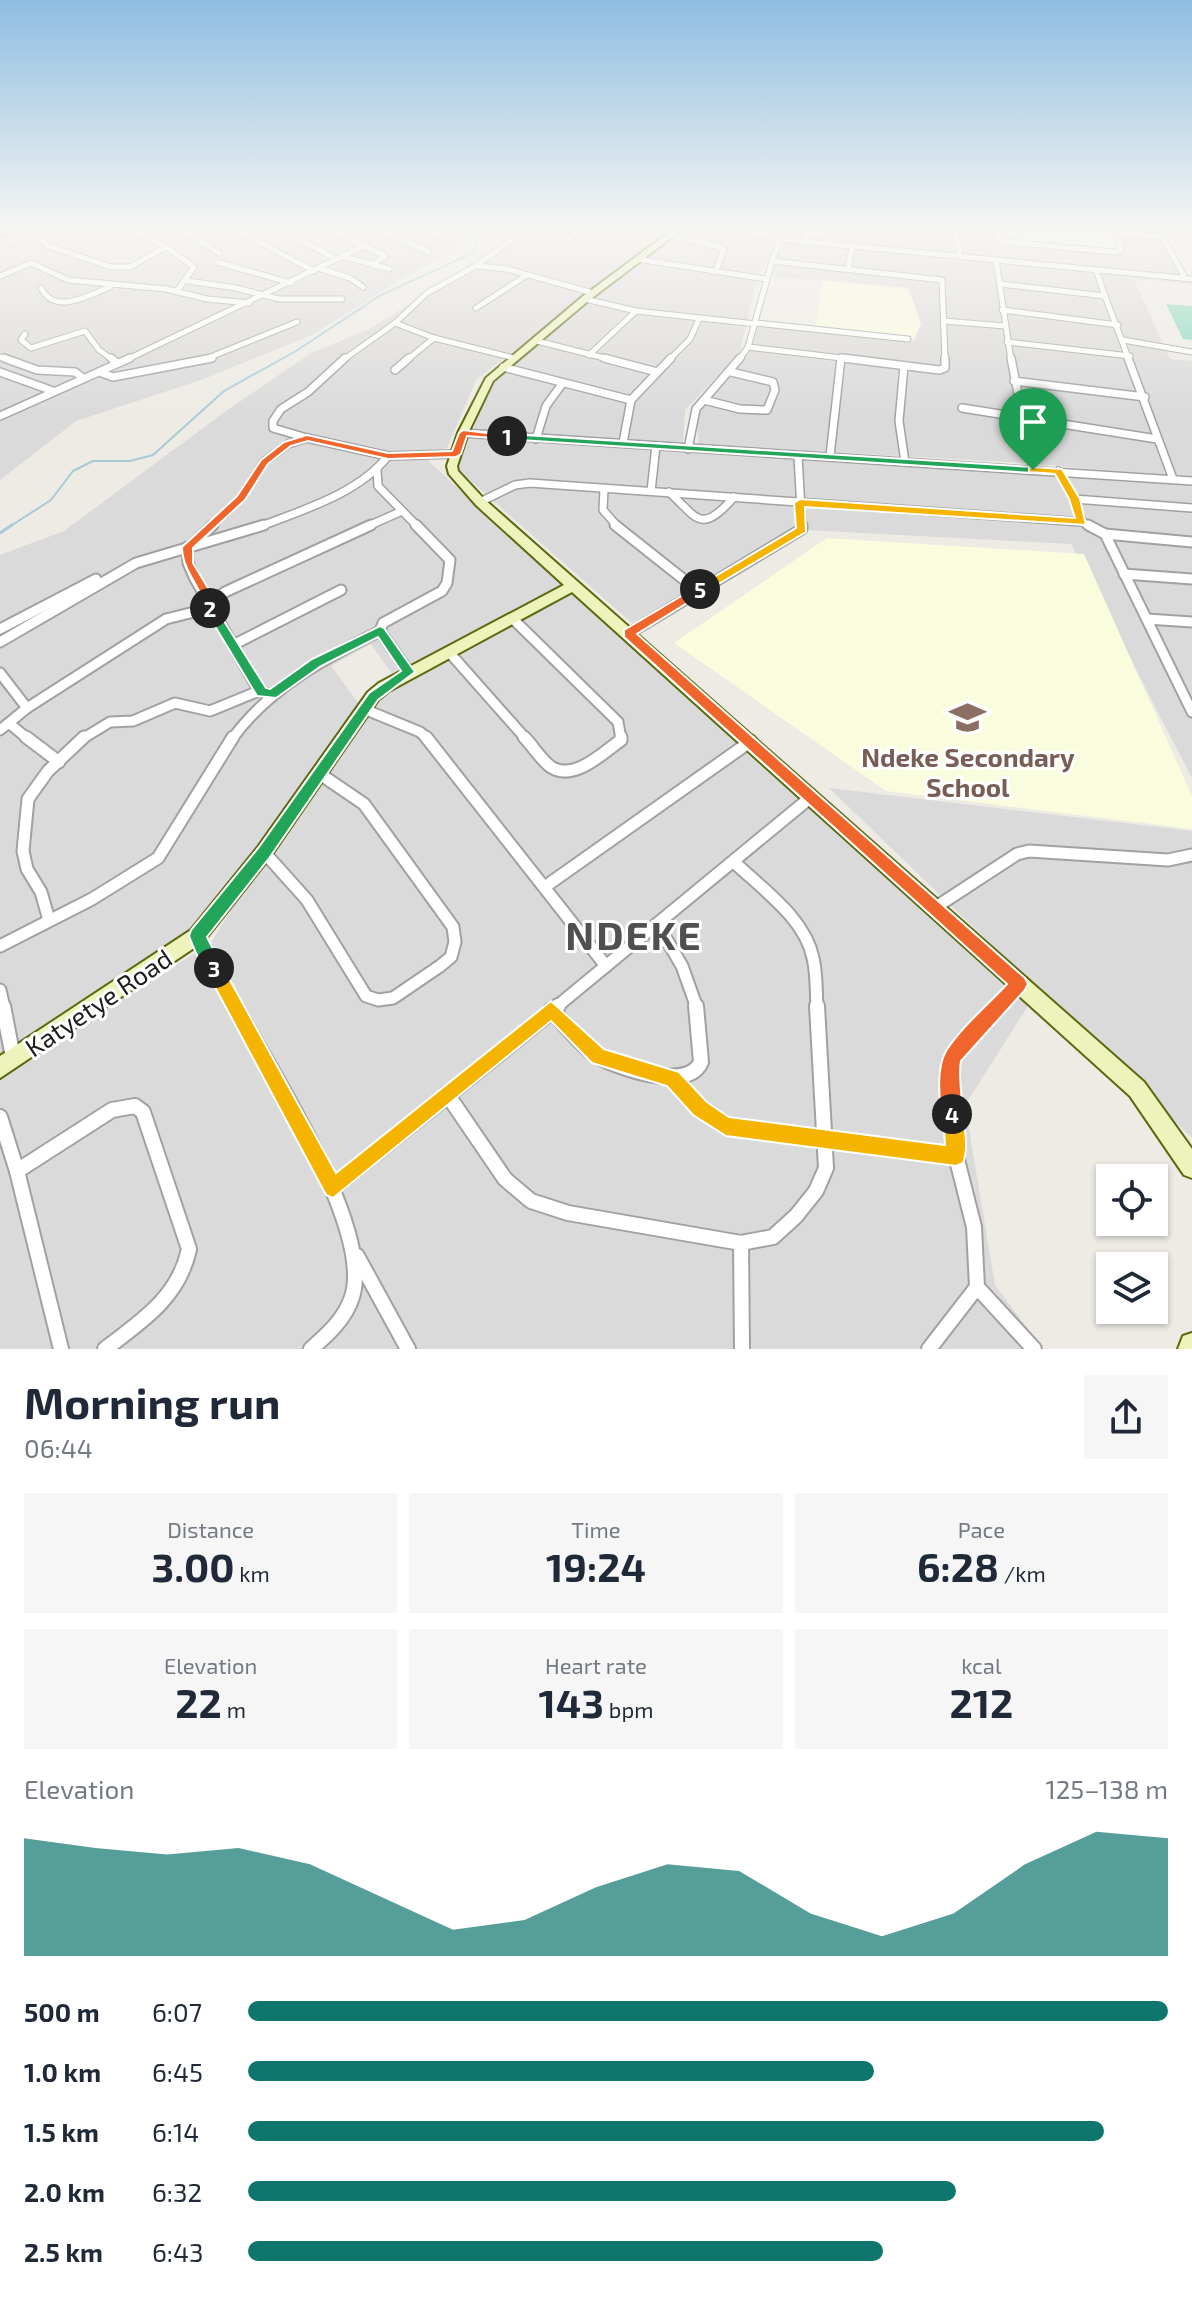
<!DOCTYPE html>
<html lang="en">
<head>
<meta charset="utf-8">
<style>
  body { margin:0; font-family:"Exo 2",sans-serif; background:#f6f6f7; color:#1f2937; height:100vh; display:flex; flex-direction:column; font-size:30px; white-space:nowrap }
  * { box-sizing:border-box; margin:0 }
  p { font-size:26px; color:#747a83 }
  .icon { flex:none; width:44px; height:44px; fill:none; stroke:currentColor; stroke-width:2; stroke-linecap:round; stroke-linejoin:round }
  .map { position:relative; height:1349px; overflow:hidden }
  .panel { display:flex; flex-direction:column; background:#fff; flex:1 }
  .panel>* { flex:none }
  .tools { position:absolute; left:1096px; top:1164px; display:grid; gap:16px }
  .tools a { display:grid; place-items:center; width:72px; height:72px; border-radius:0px; background:#fff; box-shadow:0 2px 6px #0004; font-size:40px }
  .pin { position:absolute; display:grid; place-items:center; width:68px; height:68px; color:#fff; margin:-82px -34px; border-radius:50% 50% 50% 0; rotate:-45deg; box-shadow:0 0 8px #0007 }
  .pin .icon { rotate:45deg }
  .km { position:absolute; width:40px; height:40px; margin:-20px; border-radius:50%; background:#222; color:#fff; font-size:22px; line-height:40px; text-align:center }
  .round { display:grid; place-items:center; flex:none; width:84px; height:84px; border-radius:0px; background:#f6f6f7 }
  .summary { display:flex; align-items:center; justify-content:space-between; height:136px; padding:0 24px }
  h1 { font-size:44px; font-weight:700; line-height:60px }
  .metrics { display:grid; grid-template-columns:repeat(3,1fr); gap:12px; height:136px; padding:8px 24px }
  .metrics div { display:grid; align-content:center; border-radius:0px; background:#f6f6f7; text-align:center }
  .metrics b { font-size:40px; font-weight:700 }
  .metrics small { font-size:22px; font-weight:400 }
  .metrics p { font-size:22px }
  .chart { height:224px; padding:16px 24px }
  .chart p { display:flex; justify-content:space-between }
  .chart svg { width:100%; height:144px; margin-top:8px; fill:#0f766e; opacity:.7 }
  ul { padding:0 24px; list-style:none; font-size:26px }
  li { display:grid; grid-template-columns:128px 96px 1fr; align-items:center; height:60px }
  li i { height:20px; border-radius:10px; background:#0f766e }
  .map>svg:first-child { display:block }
  .residential { fill:#dbdada }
  .education { fill:#fafcde }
  .pitch { fill:#88d6bc }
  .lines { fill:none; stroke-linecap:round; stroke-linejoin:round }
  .stream-far1 { stroke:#a8cad7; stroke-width:2 }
  .stream { stroke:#a8cad7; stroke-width:3 }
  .street-far4-casing { stroke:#a1a1a1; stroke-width:7 }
  .street-far3-casing { stroke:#a1a1a1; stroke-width:10 }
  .street-far2-casing { stroke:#a1a1a1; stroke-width:13 }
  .street-far1-casing { stroke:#a1a1a1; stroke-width:15 }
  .street-casing { stroke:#a1a1a1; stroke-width:18 }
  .secondary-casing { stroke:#5b6a0e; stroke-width:4 }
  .highway-casing { stroke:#c9335e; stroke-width:4 }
  .street-far4 { stroke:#fff; stroke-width:5 }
  .street-far3 { stroke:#fff; stroke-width:7 }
  .street-far2 { stroke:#fff; stroke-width:9 }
  .street-far1 { stroke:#fff; stroke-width:11 }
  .street { stroke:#fff; stroke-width:14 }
  .secondary { fill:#eef3bc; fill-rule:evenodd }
  .highway { fill:#de929c; fill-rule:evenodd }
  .split-1 { fill:#22a559; stroke:#fff; stroke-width:2 }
  .split-2 { fill:#f0652b; stroke:#fff; stroke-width:2 }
  .split-3 { fill:#22a559; stroke:#fff; stroke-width:2 }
  .split-4 { fill:#f5b400; stroke:#fff; stroke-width:2 }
  .split-5 { fill:#f0652b; stroke:#fff; stroke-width:2 }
  .split-6 { fill:#f5b400; stroke:#fff; stroke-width:2 }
  .labels { text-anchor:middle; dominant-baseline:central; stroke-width:6; stroke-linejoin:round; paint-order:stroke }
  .education-label { font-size:26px; font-weight:bold; fill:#785e54; stroke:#fff }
  .street-label { font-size:26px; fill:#1d1d1d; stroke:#fff }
  .near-district-label { font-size:40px; font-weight:bold; letter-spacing:2px; fill:#505050; stroke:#fff }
</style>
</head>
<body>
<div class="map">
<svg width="1192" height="1349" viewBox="0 0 1192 1349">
  <rect width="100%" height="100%" fill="#edebe4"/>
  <g class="residential">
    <polygon points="58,228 473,228 458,248 400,280 312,335 204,379 76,421 0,480 0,241 8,238 13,243"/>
    <polygon points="520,228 672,228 476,380 447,448 425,458 1028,1006 965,1105 995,1285 1043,1349 0,1349 0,1074 210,944 264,858 396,680 371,644 331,666 362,708 202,937 0,1063 0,555 64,531 226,411 311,353 369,329 478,262"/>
    <polygon points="685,228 725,228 763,238 753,234 759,228 1162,228 1192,284 1134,279 1170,359 1192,361 1192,478 1026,463 699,445 696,409 738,362 756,324 915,341 920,321 905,287 772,277 772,261 784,244 772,240 769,258 757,277 740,352 685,410 683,446 1192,481 1192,778 1071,544 806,530 632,623 457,469 465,436 471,434 491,386 508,365"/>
    <polygon points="829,788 1192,831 1192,1138"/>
  </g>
  <g class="education">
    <polygon points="1003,228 1110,228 1120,250 1007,242"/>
    <polygon points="822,280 909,289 921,324 914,339 816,328"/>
    <polygon points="827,538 1084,554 1192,796 1192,829 886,791 674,643"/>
  </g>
  <polygon class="pitch" points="1166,304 1192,306 1192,340 1183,339"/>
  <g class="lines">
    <polyline class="stream-far1" points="9,527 51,500 73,471 93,461 130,461 153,455 224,391 296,351 381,295 473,253 482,228"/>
    <polyline class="stream" points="0,533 12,525"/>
    <defs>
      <g id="street-far4">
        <polyline points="35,228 46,245 111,267 130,267 166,247 194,267 177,291"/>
        <polyline points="132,228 166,247"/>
        <polyline points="180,228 219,253"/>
        <polyline points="232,228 314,271"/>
        <polyline points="279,228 336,259"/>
        <polyline points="328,228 385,256 375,263"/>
        <polyline points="378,228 429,252"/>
        <polyline points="426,228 443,236"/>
        <polyline points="739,228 780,239 1192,279"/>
        <polyline points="857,228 913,233 917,228"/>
        <polyline points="955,228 960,256"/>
        <polyline points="996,228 999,239 1007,242 1115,252 1121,250 1116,228"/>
        <polyline points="1158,228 1185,278"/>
        <polyline points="1118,233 1162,237"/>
        <polyline points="670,235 722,248 724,250 715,272"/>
        <polyline points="568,239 582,228"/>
        <polyline points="780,239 772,261 942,280 945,360"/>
        <polyline points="805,242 807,228"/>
        <polyline points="342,256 389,269"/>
        <polyline points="637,259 766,279"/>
        <polyline points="996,260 1011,360"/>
        <polyline points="217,262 291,283"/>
        <polyline points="477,266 507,269 593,293"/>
        <polyline points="321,269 350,278 363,287"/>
        <polyline points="848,269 852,247"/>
        <polyline points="0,276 31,263 68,280 166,289 207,299 249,303"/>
        <polyline points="188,281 236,288 279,299 342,299"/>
        <polyline points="1000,284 1105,296 1096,270"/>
        <path d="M41 288C55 316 89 295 110 287"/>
        <polyline points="1105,296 1129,360"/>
        <polyline points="585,299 636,311 756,324"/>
        <polyline points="476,308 527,275"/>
        <polyline points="1002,310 1118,325"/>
        <polyline points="944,321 1005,326"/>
        <polyline points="395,323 434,338 514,358"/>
        <polyline points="756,323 908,339"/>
        <polyline points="25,334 21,340 31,348 85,331 99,350 113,360"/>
        <polyline points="1123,340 1192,352"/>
        <polyline points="537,341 612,360"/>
        <polyline points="1007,342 1130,356"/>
        <polyline points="748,347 859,360"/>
        <polyline points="589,355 636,311"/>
        <polyline points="0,357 10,360"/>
        <polyline points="126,360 366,245"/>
        <polyline points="203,360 297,322"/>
        <polyline points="343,360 395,323 427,293 474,267 529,228"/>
        <polyline points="407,360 434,338"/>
        <polyline points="669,360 690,339 699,319"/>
        <polyline points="739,360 748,347 772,261"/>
      </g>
      <g id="street-far3">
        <polyline points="4,358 37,370 75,372 83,378"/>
        <polyline points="111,358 117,363"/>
        <polyline points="604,358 657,372"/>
        <polyline points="843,358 939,370 945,368 945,358"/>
        <polyline points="1011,358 1033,470"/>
        <polyline points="1128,358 1173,479"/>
        <polyline points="904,366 899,421 905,462"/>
        <polyline points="503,367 631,400 623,443"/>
        <polyline points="395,370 409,358"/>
        <polyline points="0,372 53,391"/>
        <polyline points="99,372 113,377 212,358"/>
        <polyline points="1014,381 1145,397"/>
        <polyline points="631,400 671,358"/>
        <polyline points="704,400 740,409 767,410 775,390 773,382 731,372"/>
        <polyline points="962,408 1157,439"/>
        <polyline points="0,416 130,358"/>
        <polyline points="463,433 1192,481"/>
        <polyline points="307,438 273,428 273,421 281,409 308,392 345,358"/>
        <polyline points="536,439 546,406 562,384"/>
        <polyline points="688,449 696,409 740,358"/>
        <polyline points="798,456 802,527"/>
        <polyline points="830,456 841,358"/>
        <polyline points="377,470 378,486 418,527"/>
        <polyline points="604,489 603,510 618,527"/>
        <polyline points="651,491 656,446"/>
        <path d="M669 492C697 517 700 536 734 497"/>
        <polyline points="1074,499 1192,508"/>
        <polyline points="480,502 515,485 530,483 1082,522 1074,499 1058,471"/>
        <polyline points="1082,522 1092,527"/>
        <polyline points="210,527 241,498 264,462 288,444 307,438 388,456"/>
        <path d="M259 527C302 510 358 494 388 456L456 454"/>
        <polyline points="366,527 402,511"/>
      </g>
      <g id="street-far2">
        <polyline points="615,525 697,590"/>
        <polyline points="1088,525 1105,534 1192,712"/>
        <polyline points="1105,534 1192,542"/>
        <polyline points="192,545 213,525"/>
        <polyline points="187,547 188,563 194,577 259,691"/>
        <polyline points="1124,574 1192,579"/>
        <polyline points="211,603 225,592 371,525"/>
        <polyline points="513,619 618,722 621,739"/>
        <polyline points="1147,619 1192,622"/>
        <polyline points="0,629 96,579"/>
        <polyline points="380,631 409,672"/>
        <polyline points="628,634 802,529 802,525"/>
        <polyline points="0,642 136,563 264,525"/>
        <polyline points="233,645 341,590"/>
        <polyline points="449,652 526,739"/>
        <polyline points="0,673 27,708"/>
        <polyline points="364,709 420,732 428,739"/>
        <polyline points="10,724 28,739"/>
        <polyline points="0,730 27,708 166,619 210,608"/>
        <polyline points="82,739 110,722 133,721 175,703 210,711 259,691 272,695"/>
        <path d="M232 739C270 687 324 659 380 631L383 623 442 591 447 583 450 560 416 525"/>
      </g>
      <g id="street-far1">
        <polyline points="26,737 59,762"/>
        <polyline points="426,737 606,966"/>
        <path d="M524 737C533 746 541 760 551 767 574 782 604 752 621 740V737"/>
        <polyline points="264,852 307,900 366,996 378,1000 393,998 440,966 451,957 455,942 453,927 364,804 320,774"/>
        <path d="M734 862C762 889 805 918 813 958 817 974 816 992 817 1008"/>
        <polyline points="546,886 751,741"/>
        <polyline points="936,907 1017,854 1029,851 1168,860 1192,855"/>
        <polyline points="49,920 41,892 27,869 23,851 28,799 48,771 84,737"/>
        <polyline points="658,925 682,966 697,1008"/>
        <polyline points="197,936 236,1008"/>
        <polyline points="0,946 92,899 158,858 233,737"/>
        <polyline points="0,990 4,1008"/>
        <polyline points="555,1008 811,797"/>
        <polyline points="997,1008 1019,984"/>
      </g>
      <g id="street">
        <polyline points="3,1006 13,1057"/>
        <path d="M235 1006C269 1069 374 1230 352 1297 345 1319 328 1334 311 1349"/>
        <path d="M551 1010C566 1025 579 1043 596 1055 617 1068 688 1092 701 1062L696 1006"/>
        <polyline points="673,1079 700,1108 726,1126 956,1156"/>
        <polyline points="447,1094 505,1179 531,1201 568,1213 741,1243 773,1237 796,1216 816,1191 826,1168 817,1006"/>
        <polyline points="0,1117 17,1171 61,1349"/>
        <path d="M17 1171 112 1110 135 1106 143 1112 189 1249C179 1297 142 1321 105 1349"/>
        <polyline points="333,1188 558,1006"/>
        <polyline points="741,1243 742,1349"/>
        <polyline points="357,1256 408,1349"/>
        <polyline points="977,1287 1034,1349"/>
        <polyline points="929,1349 977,1287 974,1227 956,1156 949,1075 953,1057 999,1006"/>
      </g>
      <g id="secondary">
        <polygon points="675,228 684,228 588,301 493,381 468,433 457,466 458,471 484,499 1144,1082 1192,1149 1192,1178 1184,1175 1130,1096 572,592 389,691 378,700 270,857 203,942 0,1078 0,1056 191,930 258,847 368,692 379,683 564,585 476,505 449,474 447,466 458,433 486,378 582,297"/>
        <polygon points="1192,1333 1192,1349 1178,1349 1183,1336"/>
      </g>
      <polygon id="highway" points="6,228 21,228 0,236 0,230"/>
    </defs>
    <use href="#street-far4" class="street-far4-casing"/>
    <use href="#street-far3" class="street-far3-casing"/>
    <use href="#street-far2" class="street-far2-casing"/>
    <use href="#street-far1" class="street-far1-casing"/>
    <use href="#street" class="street-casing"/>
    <use href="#secondary" class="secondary-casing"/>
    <use href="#highway" class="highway-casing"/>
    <use href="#street-far4" class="street-far4"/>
    <use href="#street-far3" class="street-far3"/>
    <use href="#street-far2" class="street-far2"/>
    <use href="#street-far1" class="street-far1"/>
    <use href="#street" class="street"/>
    <use href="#secondary" class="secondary"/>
    <use href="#highway" class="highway"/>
  </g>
  <linearGradient id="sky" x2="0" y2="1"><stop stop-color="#8ebde1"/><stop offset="0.55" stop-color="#f7f6f3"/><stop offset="1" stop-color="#f7f6f3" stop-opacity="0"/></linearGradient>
  <rect width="1192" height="417" fill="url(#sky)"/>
  <polygon class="split-1" points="507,434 1033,467 1038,470 1033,473 504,439"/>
  <path class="split-2" d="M463 430 512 436 507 439 467 436 461 454 456 457 388 459 308 441 291 446 268 464 245 500 193 548V563L217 603 214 611H206C203 588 182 572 182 547L237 496 261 460 284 442 307 435 388 453 452 451 459 433Z"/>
  <path class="split-3" d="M210 604 214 605 266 688 270 689 312 659 380 626 384 628 415 672 378 700 270 857 207 937 223 968 220 974 214 976C202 970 194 949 189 936L191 930 259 847 369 693 401 671 378 637 321 666 276 698 257 696 204 608Z"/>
  <path class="split-4" d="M214 959 220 962 336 1173 551 1001 604 1049 679 1072 707 1102 729 1117 945 1145 943 1114 945 1107 952 1104 959 1107C965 1121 969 1149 963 1163L956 1166 726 1136 693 1115 667 1086 592 1063 551 1021 333 1198 326 1195 208 974 206 968 208 962Z"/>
  <path class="split-5" d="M700 585 705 586V592L637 634 1025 978 1028 984 1025 990 961 1061C957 1080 966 1103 959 1121L952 1124 945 1121C938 1103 936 1068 946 1051 961 1027 988 1005 1007 984L624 637V630Z"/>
  <polygon class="split-6" points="1033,467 1062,469 1080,499 1086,525 805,507 806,532 705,592 694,589 796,528 794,503 800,499 1075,518 1069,499 1055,474 1029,472 1029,468"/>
  <defs>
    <symbol id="school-bare" viewBox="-9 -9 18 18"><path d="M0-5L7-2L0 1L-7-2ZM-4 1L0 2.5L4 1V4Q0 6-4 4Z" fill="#8d6e63" stroke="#fff" stroke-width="2.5" paint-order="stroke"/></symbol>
  </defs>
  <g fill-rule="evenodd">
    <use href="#school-bare" x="942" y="692" width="51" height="51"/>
  </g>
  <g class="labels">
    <g class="education-label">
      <text x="968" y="756">Ndeke Secondary<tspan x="968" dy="30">School</tspan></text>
    </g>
    <g class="street-label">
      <text transform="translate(98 1002) rotate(-34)">Katyetye Road</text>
    </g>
    <g class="near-district-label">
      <text x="634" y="934">NDEKE</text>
    </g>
  </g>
</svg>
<div class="tools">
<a><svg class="icon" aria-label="locate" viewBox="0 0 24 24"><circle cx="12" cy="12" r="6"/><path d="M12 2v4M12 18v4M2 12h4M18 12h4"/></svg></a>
<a><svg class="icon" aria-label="layers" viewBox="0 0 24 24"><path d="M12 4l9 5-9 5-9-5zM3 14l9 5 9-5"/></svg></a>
</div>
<div class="pin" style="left:1033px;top:470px;background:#1e9e55"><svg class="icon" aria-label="arrive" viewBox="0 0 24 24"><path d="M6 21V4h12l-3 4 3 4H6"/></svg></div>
<b class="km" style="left:507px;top:436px">1</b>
<b class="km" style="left:210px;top:608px">2</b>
<b class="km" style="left:214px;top:968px">3</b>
<b class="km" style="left:952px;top:1114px">4</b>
<b class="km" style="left:700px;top:589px">5</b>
</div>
<section class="panel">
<div class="summary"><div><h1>Morning run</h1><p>06:44</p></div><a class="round"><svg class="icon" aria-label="share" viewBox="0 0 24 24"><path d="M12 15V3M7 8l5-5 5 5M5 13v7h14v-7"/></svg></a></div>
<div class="metrics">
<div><p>Distance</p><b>3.00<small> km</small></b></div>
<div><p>Time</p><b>19:24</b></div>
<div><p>Pace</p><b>6:28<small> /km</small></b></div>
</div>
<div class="metrics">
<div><p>Elevation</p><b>22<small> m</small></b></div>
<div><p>Heart rate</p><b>143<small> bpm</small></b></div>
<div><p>kcal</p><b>212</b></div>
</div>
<div class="chart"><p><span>Elevation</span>125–138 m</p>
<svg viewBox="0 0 160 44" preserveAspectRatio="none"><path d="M0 44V8L10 11L20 13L30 11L40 16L50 26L60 36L70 33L80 23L90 16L100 18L110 31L120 38L130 31L140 16L150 6L160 8V44z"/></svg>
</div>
<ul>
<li><b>500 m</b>6:07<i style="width:100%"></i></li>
<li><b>1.0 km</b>6:45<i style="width:68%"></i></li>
<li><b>1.5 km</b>6:14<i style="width:93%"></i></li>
<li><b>2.0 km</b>6:32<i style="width:77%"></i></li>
<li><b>2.5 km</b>6:43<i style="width:69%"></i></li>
</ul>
</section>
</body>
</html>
